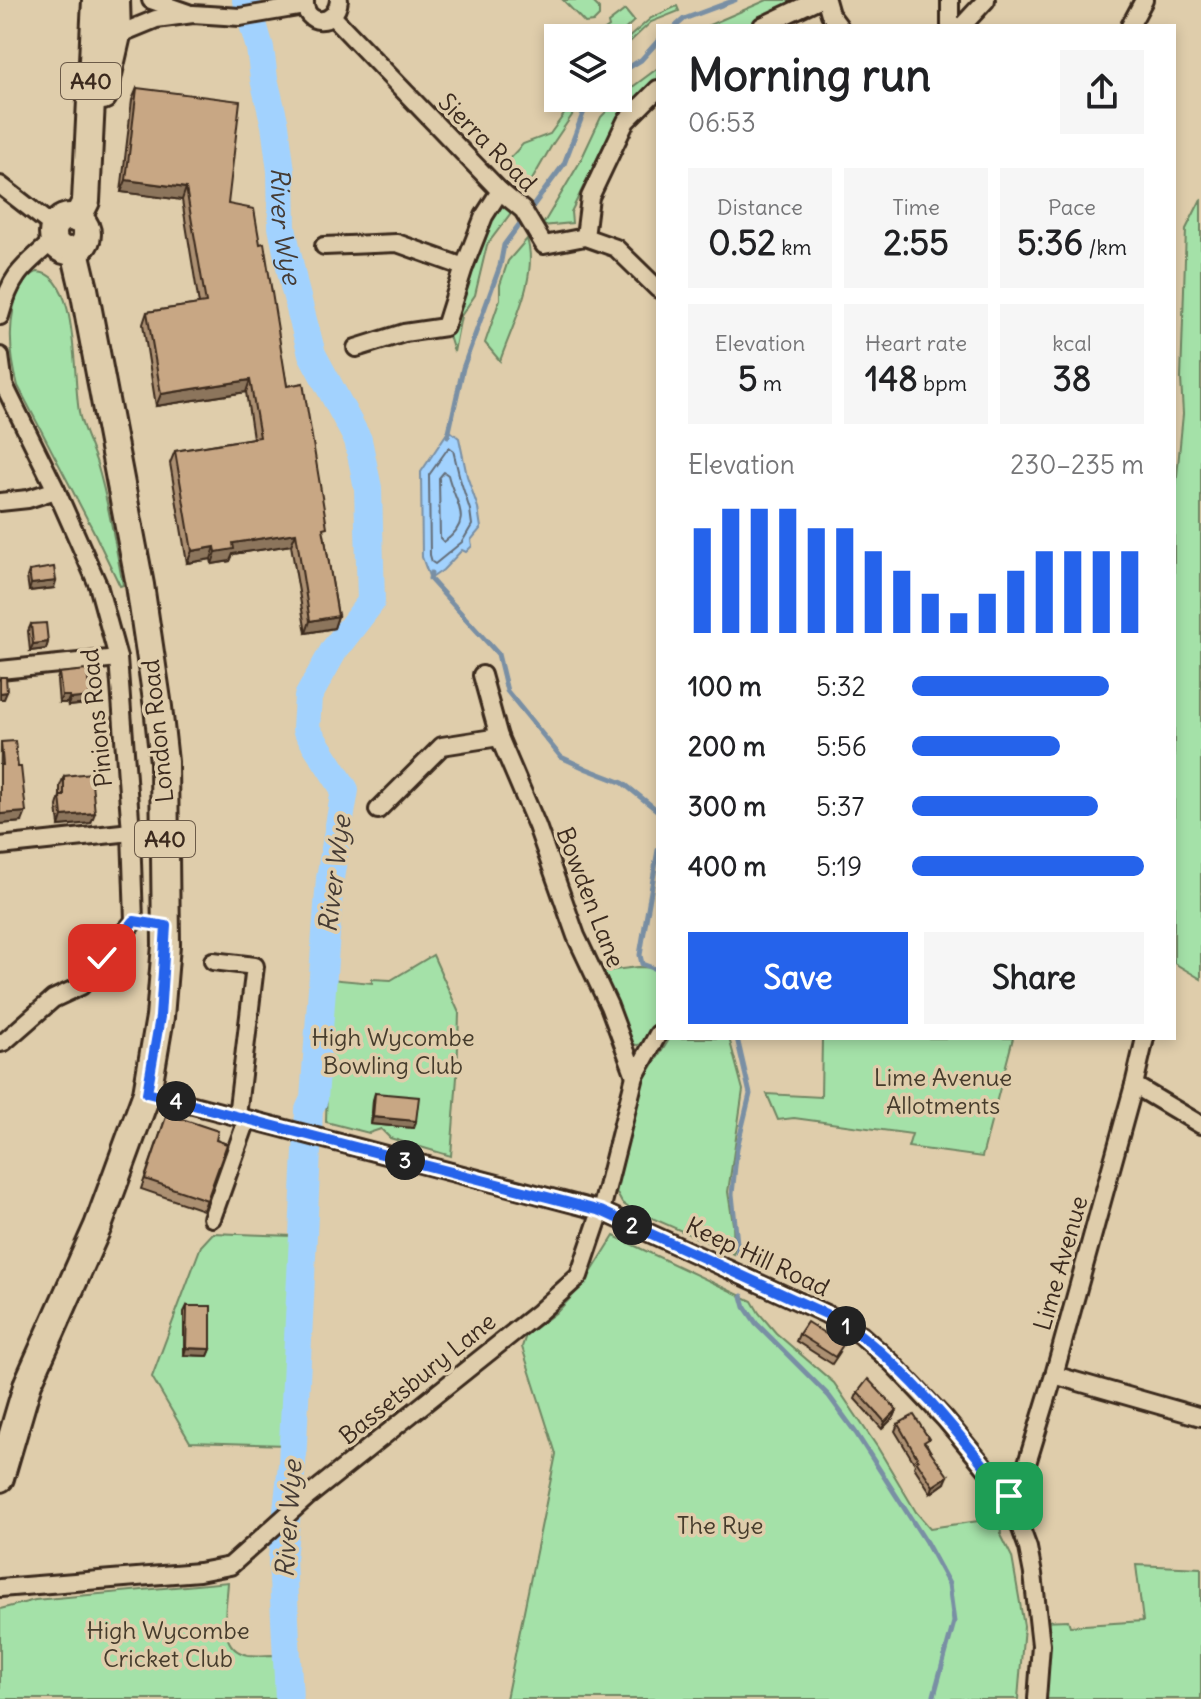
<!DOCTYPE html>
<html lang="en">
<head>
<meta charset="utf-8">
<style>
  body { margin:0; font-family:Delius,sans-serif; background:#f6f6f6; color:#202124; height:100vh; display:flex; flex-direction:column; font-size:30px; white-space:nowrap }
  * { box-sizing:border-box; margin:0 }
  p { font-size:26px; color:#757577 }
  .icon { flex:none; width:44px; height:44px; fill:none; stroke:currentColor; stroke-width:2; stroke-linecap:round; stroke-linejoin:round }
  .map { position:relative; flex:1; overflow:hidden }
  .details { position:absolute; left:656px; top:24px; width:520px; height:1016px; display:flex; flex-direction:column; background:#fff; border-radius:0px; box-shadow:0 4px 12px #0003 }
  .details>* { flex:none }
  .controls { position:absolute; left:544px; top:24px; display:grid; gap:16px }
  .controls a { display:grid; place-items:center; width:88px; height:88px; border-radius:0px; background:#fff; box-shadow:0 4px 12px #0003; font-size:40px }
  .pin { position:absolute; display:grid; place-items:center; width:68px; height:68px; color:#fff; margin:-34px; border-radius:16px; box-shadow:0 4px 12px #0006 }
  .km { position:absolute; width:40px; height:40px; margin:-20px; border-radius:50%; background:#222; color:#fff; font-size:22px; line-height:40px; text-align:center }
  .round { display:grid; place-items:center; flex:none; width:84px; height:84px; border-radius:0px; background:#f6f6f6 }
  .head { display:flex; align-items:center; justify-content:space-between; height:136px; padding:0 32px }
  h1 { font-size:44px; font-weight:800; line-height:60px }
  .figures { display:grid; grid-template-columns:repeat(3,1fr); gap:12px; height:136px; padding:8px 32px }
  .figures div { display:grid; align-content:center; border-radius:0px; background:#f6f6f6; text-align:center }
  .figures b { font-size:34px; font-weight:800 }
  .figures small { font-size:22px; font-weight:400 }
  .figures p { font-size:22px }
  .chart { height:224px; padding:16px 32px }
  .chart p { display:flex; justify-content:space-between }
  .chart svg { width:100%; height:144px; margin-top:8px; stroke:#2563eb; stroke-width:6 }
  .primary-button { display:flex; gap:16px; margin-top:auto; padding:16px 32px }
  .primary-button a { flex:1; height:92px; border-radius:0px; background:#2563eb; color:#fff; font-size:32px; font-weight:800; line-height:92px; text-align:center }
  .primary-button a+a { background:#f6f6f6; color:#202124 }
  ul { padding:0 32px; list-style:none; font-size:26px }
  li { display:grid; grid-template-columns:128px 96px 1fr; align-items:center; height:60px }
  li i { height:20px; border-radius:10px; background:#2563eb }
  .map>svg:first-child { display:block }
  .green { fill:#a4e1a8; stroke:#708663; stroke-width:2 }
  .water { fill:#a2d2fe; stroke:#798fa4; stroke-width:2 }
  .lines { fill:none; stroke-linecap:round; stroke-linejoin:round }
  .shore { stroke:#646d78; stroke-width:2 }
  .stream { stroke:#798fa4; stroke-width:5 }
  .river { stroke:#a2d2fe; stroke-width:28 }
  .street-casing { stroke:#3b2a1e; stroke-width:22 }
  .primary-casing { stroke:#3b2a1e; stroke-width:32 }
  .street { stroke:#dfcdab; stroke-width:16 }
  .primary { stroke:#dfcdab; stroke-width:26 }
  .wall { fill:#ac9072; stroke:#3b2a1e; stroke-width:2 }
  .shaded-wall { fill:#8c755c; stroke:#3b2a1e; stroke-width:2 }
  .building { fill:#c8a784; stroke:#3b2a1e; stroke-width:2 }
  .route-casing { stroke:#fff; stroke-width:16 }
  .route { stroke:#2563eb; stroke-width:10 }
  .labels { text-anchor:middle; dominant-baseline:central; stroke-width:7; stroke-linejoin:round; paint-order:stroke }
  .shield { fill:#dfcdab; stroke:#6c5b48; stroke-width:2 }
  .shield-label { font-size:22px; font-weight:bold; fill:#3b2a1e }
  .street-label { font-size:24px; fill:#3b2a1e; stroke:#dfcdab }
  .park-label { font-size:24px; fill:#463c2c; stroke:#dfcdab }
  .water-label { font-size:26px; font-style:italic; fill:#453b34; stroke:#dfcdab }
</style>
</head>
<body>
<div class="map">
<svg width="1201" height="1699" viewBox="0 0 1201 1699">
  <rect width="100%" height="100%" fill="#dfcdab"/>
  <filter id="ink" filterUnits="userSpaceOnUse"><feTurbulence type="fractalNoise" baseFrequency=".0125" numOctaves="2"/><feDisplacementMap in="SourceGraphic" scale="16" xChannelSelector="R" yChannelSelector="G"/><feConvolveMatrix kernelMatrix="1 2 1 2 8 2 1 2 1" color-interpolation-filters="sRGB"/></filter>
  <g filter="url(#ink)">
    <g class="green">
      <polygon points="563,0 591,0 599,8 599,16 593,22 585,23"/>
      <polygon points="767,0 803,0 755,26 707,26"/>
      <polygon points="677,6 679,11 651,22 618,53 618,47 651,18"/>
      <polygon points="625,10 634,21 616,38 593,38 598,32 602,32 609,27 608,23"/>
      <polygon points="658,68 658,82 624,115 605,142 571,212 572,223 542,226 580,162 601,117 623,94"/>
      <polygon points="577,108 552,145 525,192 507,174 512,168 506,162 523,144 550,134 565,113"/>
      <polygon points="1201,199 1201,979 1174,963 1174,507 1183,414 1181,379 1186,229"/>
      <polygon points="506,203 513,210 487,245 475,295 461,316 454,352 446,326 488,217 502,204"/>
      <path d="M527 239C539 275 512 326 500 361L485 343 500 299V285L508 261Z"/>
      <path d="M37 272C81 273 72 388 80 417 84 433 92 448 97 464 109 503 115 545 123 585L120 586 93 530 18 386C8 348 8 318 21 281Z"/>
      <polygon points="433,955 459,1013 457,1077 451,1156 390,1138 381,1129 369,1133 326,1122 330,979 372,983 372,979 391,980"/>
      <polygon points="638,967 658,968 658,1027 645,1044 637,1045 628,1043 597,972"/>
      <polygon points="670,1038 729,1038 743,1090 728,1192 733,1224 734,1254 629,1208 622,1203 614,1188 622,1146 643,1081"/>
      <polygon points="822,1038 1013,1038 982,1157 908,1147 912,1134 794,1118 778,1120 767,1094 821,1097"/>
      <polygon points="213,1233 293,1236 287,1445 190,1442 152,1377 201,1246"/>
      <polygon points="614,1236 752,1301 759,1313 776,1333 834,1383 878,1448 916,1512 930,1528 1000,1518 1001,1535 1012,1557 1024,1626 1018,1699 506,1699 556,1454 522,1347 526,1335 558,1311 584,1284"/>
      <polygon points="1136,1565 1201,1568 1201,1699 1040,1699 1041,1621 1068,1620 1070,1626 1143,1621"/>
      <path d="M228 1582C227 1607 215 1649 248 1655 257 1656 266 1655 275 1655L278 1699H0V1609L35 1600Z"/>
    </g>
    <polygon class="water" points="449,430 459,438 467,476 478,508 481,528 471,540 472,546 466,552 462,550 443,570 430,579 422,557 421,472"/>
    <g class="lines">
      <g class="shore">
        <polygon points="449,447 453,450 460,479 470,510 472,525 462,542 435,564 432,562 430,555 429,475"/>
        <path d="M444 472 448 475C455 504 475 520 444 542L440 538 439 478Z"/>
      </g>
      <g class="stream">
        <polyline points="676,26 684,19 735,0"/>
        <polyline points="618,74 641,60 658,41"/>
        <polyline points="448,436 463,368 500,266 504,245 564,164 589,98"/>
        <polyline points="431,573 430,579 498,654 507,691 561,757 587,769 623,783 658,811"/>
        <polyline points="658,850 640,955 642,964 658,970"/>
        <polyline points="737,1038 750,1094 737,1148 732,1194 738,1253"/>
        <polyline points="742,1296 745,1307 756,1323 829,1396 856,1433 926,1542 949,1584 954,1622 933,1699"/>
      </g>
      <path class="river" id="s1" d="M246 0 260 48 264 79 275 125 281 171 282 227 294 286 312 354 358 440 368 488 371 602 334 650 308 697 306 729 345 790 330 878 314 1099 309 1110 292 1464 282 1559 289 1699"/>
      <defs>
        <g id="street">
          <polyline points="151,0 188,13"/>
          <path d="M305 0C303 26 336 28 339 0"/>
          <polyline points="826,0 830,14 839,26"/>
          <polyline points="333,17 500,191 523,210 544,245 585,237 616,248 658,289"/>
          <polyline points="762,26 817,0"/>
          <polyline points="950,26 950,0"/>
          <polyline points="962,26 986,0"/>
          <polyline points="1130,26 1144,0"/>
          <polyline points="117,35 156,19 193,14 240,17 304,6"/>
          <polyline points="0,185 54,227"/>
          <polyline points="585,237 590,197 626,121 658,89"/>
          <polyline points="324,246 397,243 464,267 484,216 500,191"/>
          <path d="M0 316C11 274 23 267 54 240"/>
          <polyline points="356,348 404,333 445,327 464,267"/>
          <polyline points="0,356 4,385 56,490 98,585 118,658 131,832 134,921"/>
          <polyline points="0,502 28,499 56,490"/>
          <polyline points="0,670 118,658"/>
          <polyline points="482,675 499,737 537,826 576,936 609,1006 635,1076"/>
          <polyline points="378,810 442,746 499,737"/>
          <polyline points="0,846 131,832"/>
          <polyline points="213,961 255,966 237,1116"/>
          <polyline points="0,1043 4,1042 53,999 81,986 134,921"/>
          <polyline points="1134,1085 1201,1125"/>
          <polyline points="147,1093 601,1211 826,1314 861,1335 892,1363 945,1419 1009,1496 1028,1548 1033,1574 1041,1645 1037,1699"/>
          <polyline points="212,1218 247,1120"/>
          <polyline points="1054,1375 1201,1417"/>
          <polyline points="1009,1496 1021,1483 1054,1375 1134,1085 1145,1038"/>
          <polyline points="0,1588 199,1572 230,1566 306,1498 539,1312 579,1276 601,1211 635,1076 658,1034"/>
        </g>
        <g id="primary">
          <polyline points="103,96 117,35 116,0"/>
          <circle cx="70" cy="234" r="17"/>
          <polyline points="77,219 86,201 96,0"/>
          <polyline points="0,1478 28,1383 98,1226 147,1093 160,1017 166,945 164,762 158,707 140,585 84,289 75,251"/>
        </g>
      </defs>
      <use href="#street" class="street-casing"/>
      <use href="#primary" class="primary-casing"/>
      <use href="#street" class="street"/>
      <use href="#primary" class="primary"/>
    </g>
    <g class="wall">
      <polygon points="137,88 260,244 287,386 324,535 338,616 334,628 306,633 291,545 233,554 230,561 212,564 211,559 187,563 170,463 175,451 253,438 246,392 156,406 143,324 147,312 199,304 182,200 121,192 132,100"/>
      <polygon points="29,571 54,588 29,591 27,577"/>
      <polygon points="31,624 48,642 46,649 30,651 28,631"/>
      <polygon points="59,673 88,704 68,706 67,703 59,703 57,680"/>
      <polygon points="1,742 22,822 0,824"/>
      <polygon points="64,776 91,823 59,826 57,806 60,796 60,786"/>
      <polygon points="375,1093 416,1121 414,1128 371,1124 373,1100"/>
      <polygon points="167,1114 216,1140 227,1144 203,1210 141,1189"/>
      <polygon points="187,1306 211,1349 208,1356 184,1355 184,1312"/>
      <polygon points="799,1334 840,1352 832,1364 796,1341"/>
      <polygon points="858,1392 897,1410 894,1417 882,1429 855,1399"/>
      <polygon points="898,1424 927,1445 945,1483 931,1493 914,1467 915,1464 895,1431"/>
    </g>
    <g class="shaded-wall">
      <polygon points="126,180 186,188 182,200 121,192"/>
      <polygon points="250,380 246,392 156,406 161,394"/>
      <polygon points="296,533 291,545 233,554 230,561 212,564 216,552 233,543"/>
      <polygon points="215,547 211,559 187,563 192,551"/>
      <polygon points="56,581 54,588 29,591 31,584"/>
      <polygon points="338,616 334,628 306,633 310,621"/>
      <polygon points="48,642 46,649 30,651 33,644"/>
      <polygon points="7,692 4,699 0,699 0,693"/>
      <polygon points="62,696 70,696 67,703 59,703"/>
      <polygon points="90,697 88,704 68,706 70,699"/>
      <polygon points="26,812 22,822 0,824 0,814"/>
      <polygon points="95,813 91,823 59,826 62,816"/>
      <polygon points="373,1117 416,1121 414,1128 371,1124"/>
      <polygon points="186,1348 211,1349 208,1356 184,1355"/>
      <polygon points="897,1410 894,1417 882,1429 885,1422"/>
      <polygon points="948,1476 945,1483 931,1493 933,1486"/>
    </g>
    <g class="building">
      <polygon points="137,88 240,101 228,204 254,209 260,244 264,243 287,386 303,383 327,527 323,528 338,616 310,621 296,533 233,543 234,549 216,552 215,547 192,551 175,451 260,437 250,380 161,394 147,312 206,303 186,188 126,180"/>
      <polygon points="54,567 56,581 31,584 29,571"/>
      <polygon points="46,623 48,642 33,644 31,624"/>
      <polygon points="87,670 90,697 70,699 70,696 62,696 59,673"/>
      <polygon points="0,677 6,677 7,692 0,693"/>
      <polygon points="15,741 18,767 21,767 26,812 0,814 0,765 3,765 1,742"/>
      <polygon points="91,773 95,813 62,816 60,796 64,796 64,776"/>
      <polygon points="375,1093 419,1097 416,1121 373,1117"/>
      <polygon points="167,1114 218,1131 216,1140 227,1144 207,1200 145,1179"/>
      <polygon points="187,1306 211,1306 211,1349 186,1348"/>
      <polygon points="807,1322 843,1345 835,1357 799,1334"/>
      <polygon points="868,1379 897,1410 885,1422 858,1392"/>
      <polygon points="914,1415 929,1439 924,1442 948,1476 933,1486 916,1460 918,1459 898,1424"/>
    </g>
  </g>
  <g class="lines" filter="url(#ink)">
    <defs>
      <path id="route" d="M102 958 134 921 166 926 160 1017 147 1093 601 1211 826 1314C838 1321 852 1328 863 1337 919 1382 964 1441 1009 1496"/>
    </defs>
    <use href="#route" class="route-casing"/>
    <use href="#route" class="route"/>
  </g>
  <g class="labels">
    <g class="shield">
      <rect x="61" y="63" width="60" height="36" rx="6"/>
      <rect x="135" y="821" width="60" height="36" rx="6"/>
    </g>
    <g class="shield-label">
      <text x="91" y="81">A40</text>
      <text x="165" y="839">A40</text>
    </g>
    <g class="street-label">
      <text transform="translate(488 142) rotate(45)">Sierra Road</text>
      <text transform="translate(96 718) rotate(-96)">Pinions Road</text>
      <text transform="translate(157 731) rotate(-96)">London Road</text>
      <text transform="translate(591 897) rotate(69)">Bowden Lane</text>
      <text transform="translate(758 1256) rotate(25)">Keep Hill Road</text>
      <text transform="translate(1060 1263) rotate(-74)">Lime Avenue</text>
      <text transform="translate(417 1378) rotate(-39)">Bassetsbury Lane</text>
    </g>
    <g class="park-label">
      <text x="393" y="1037">High Wycombe<tspan x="393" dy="28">Bowling Club</tspan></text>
      <text x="943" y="1077">Lime Avenue<tspan x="943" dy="28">Allotments</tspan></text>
      <text x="720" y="1525">The Rye</text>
      <text x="168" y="1630">High Wycombe<tspan x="168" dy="28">Cricket Club</tspan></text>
    </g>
    <g class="water-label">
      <text stroke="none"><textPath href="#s1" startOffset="230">River Wye</textPath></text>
      <text transform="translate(334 874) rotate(-83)">River Wye</text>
      <text transform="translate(288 1519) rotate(-86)">River Wye</text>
    </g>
  </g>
</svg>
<div class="controls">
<a><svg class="icon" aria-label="layers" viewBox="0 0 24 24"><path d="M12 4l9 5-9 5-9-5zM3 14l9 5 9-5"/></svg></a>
</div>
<div class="pin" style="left:1009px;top:1496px;background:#1e9e55"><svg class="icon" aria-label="arrive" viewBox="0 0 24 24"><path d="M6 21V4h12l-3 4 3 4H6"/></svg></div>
<div class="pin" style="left:102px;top:958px;background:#d93025"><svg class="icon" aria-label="check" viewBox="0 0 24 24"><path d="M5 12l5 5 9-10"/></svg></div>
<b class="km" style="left:846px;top:1326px">1</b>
<b class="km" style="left:632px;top:1225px">2</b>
<b class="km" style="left:405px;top:1160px">3</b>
<b class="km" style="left:176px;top:1101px">4</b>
<section class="details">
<div class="head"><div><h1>Morning run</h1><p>06:53</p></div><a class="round"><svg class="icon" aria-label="share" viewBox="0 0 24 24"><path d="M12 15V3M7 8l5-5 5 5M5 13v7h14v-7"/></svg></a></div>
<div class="figures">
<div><p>Distance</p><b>0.52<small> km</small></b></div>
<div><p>Time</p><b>2:55</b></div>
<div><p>Pace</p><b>5:36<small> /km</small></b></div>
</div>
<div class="figures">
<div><p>Elevation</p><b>5<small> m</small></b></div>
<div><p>Heart rate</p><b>148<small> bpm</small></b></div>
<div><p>kcal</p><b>38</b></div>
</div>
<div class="chart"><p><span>Elevation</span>230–235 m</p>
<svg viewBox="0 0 160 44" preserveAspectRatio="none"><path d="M5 44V12M15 44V6M25 44V6M35 44V6M45 44V12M55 44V12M65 44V19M75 44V25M85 44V32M95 44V38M105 44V32M115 44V25M125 44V19M135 44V19M145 44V19M155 44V19"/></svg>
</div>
<ul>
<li><b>100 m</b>5:32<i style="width:85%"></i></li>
<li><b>200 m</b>5:56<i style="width:64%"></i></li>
<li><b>300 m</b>5:37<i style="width:80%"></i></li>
<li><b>400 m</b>5:19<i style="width:100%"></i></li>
</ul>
<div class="primary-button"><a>Save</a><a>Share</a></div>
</section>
</div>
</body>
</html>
